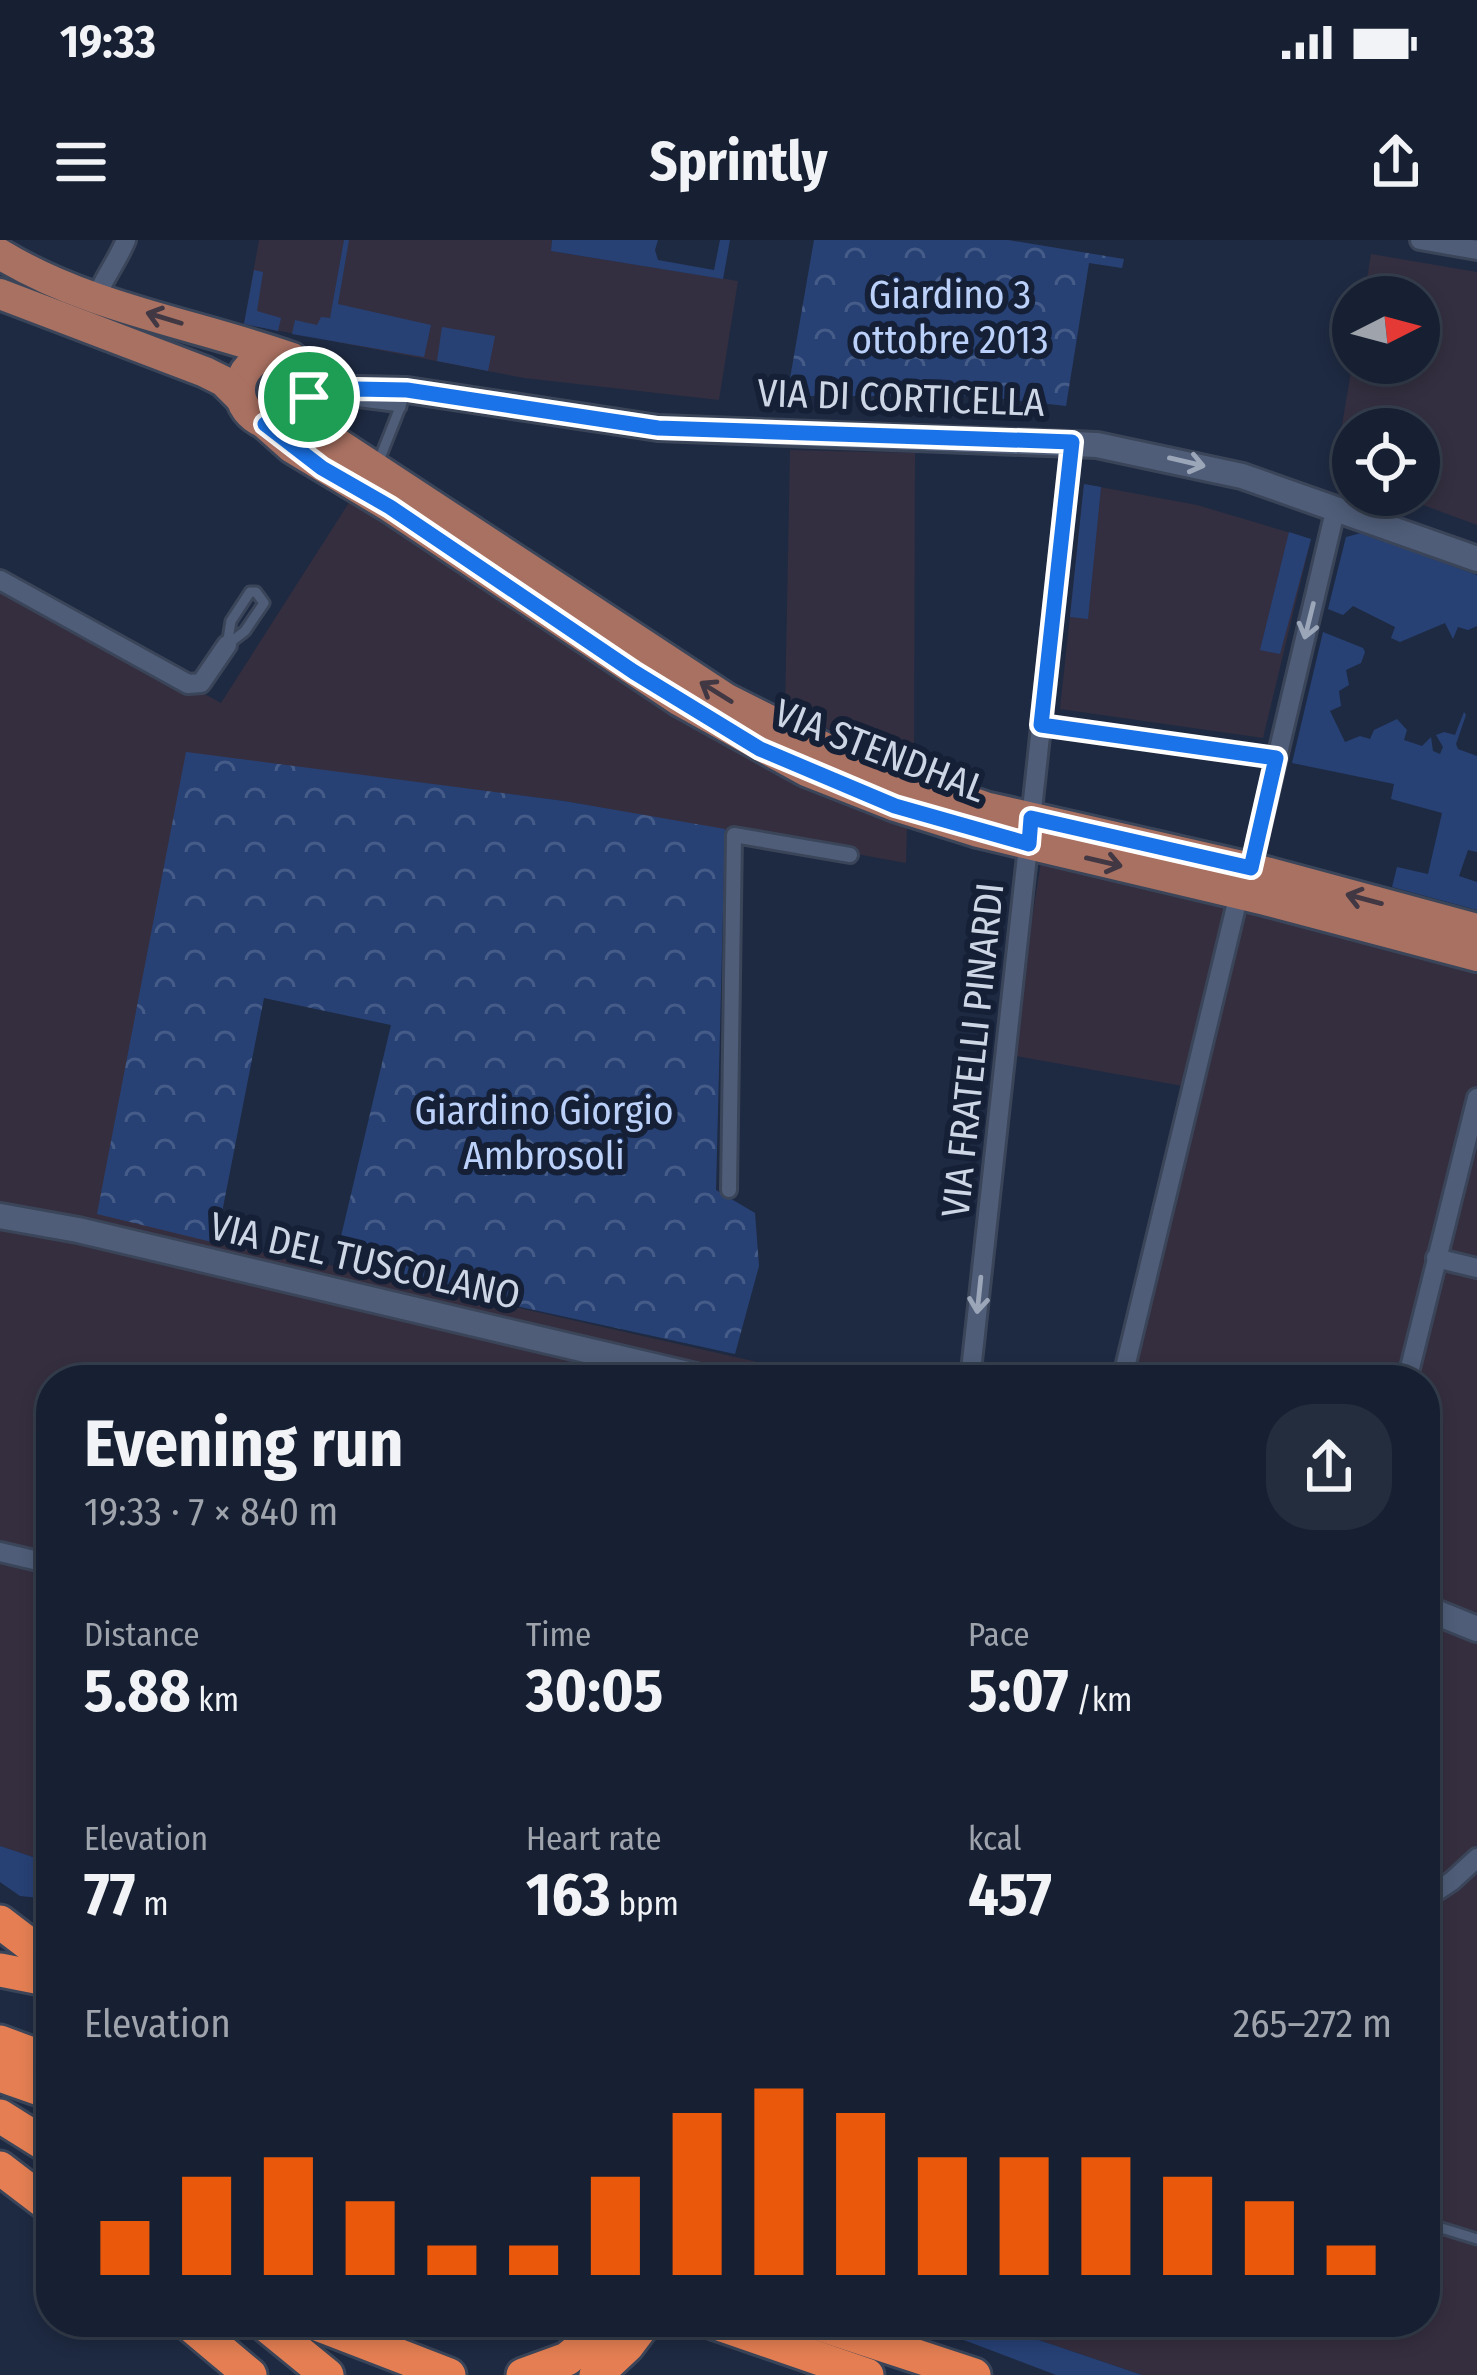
<!DOCTYPE html>
<html lang="en">
<head>
<meta charset="utf-8">
<style>
  body { margin:0; font-family:"Fira Sans Condensed",sans-serif; background:#232d3e; color:#f1f3f6; height:100vh; display:flex; flex-direction:column; font-size:45px; white-space:nowrap }
  * { box-sizing:border-box; margin:0 }
  p { font-size:39px; color:#9ea3ac }
  .icon { flex:none; width:66px; height:66px; fill:none; stroke:currentColor; stroke-width:2; stroke-linecap:round; stroke-linejoin:round }
  .map { position:relative; flex:1; overflow:hidden }
  .sheet { position:absolute; left:36px; top:1125px; width:1404px; height:972px; display:flex; flex-direction:column; background:#162032; border-radius:48px; box-shadow:0 6px 18px #0003,0 0 0 3px #353e4d }
  .sheet>* { flex:none }
  .needle { width:78px; rotate:84deg }
  .fabs { position:absolute; left:1332px; top:36px; display:grid; gap:24px }
  .fabs a { display:grid; place-items:center; width:108px; height:108px; border-radius:50%; background:#162032; box-shadow:0 6px 18px #0003,0 0 0 3px #353e4d; font-size:60px }
  .pin { position:absolute; display:grid; place-items:center; width:102px; height:102px; color:#fff; margin:-51px; border:6px solid #fff; border-radius:50%; box-shadow:0 3px 12px #0007 }
  .round { display:grid; place-items:center; flex:none; width:126px; height:126px; border-radius:48px; background:#232d3e }
  .headline { display:flex; align-items:center; justify-content:space-between; height:204px; padding:0 48px }
  h1 { font-size:66px; font-weight:700; line-height:90px }
  .figures { display:grid; grid-template-columns:repeat(3,1fr); gap:18px; height:204px; padding:12px 48px }
  .figures div { display:grid; align-content:center }
  .figures b { font-size:60px; font-weight:700 }
  .figures small { font-size:33px; font-weight:400 }
  .figures p { font-size:33px }
  .chart { height:336px; padding:24px 48px }
  .chart p { display:flex; justify-content:space-between }
  .chart svg { width:100%; height:216px; margin-top:12px; stroke:#ea580c; stroke-width:6 }
  .status { display:flex; justify-content:space-between; align-items:center; height:84px; padding:0 60px; background:#162032; direction:ltr }
  .status svg { height:33px; fill:currentColor }
  header { display:flex; justify-content:space-between; align-items:center; height:156px; padding:0 48px; background:#162032; font-size:54px; font-weight:700 }
  .map>svg:first-child { display:block }
  .commercial { fill:#332f40 }
  .industrial { fill:#352e3f }
  .grass { fill:#274175 }
  .forest { fill:url(#forest-crowns) }
  .lines { fill:none; stroke-linecap:round; stroke-linejoin:round }
  .service-casing { stroke:#3b4559; stroke-width:15 }
  .pedestrian-casing { stroke:#3b4559; stroke-width:20 }
  .minor-casing { stroke:#3b4559; stroke-width:24 }
  .tertiary-casing { stroke:#3b4559; stroke-width:30 }
  .primary-casing { stroke:#3b4559; stroke-width:36 }
  .motorway-casing { stroke:#3b4559; stroke-width:39 }
  .service { stroke:#4f5d78; stroke-width:9 }
  .pedestrian { stroke:#4f5d78; stroke-width:14 }
  .minor { stroke:#4f5d78; stroke-width:18 }
  .tertiary { stroke:#4f5d78; stroke-width:24 }
  .primary { stroke:#a97162; stroke-width:30 }
  .motorway { stroke:#e57f53; stroke-width:33 }
  .oneway { stroke:#413844 }
  .oneway2 { stroke:#9ba6b9 }
  .route-casing { stroke:#fff; stroke-width:24 }
  .route { stroke:#1a73e8; stroke-width:15 }
  .labels { text-anchor:middle; dominant-baseline:central; stroke-width:12; stroke-linejoin:round; paint-order:stroke }
  .park-label { font-size:39px; fill:#bbd1fa; stroke:#152037 }
  .street-label { font-size:39px; fill:#cdd6e5; stroke:#152037 }
</style>
</head>
<body>
<div class="status"><b>19:33</b><svg viewBox="0 0 49 12"><path d="M0 12V9h3v3zM5 12V6h3v6zM10 12V3h3v9zM15 12V0h3v12zM26 1h20v11H26zM47 4h2v5h-2z"/></svg></div>
<header><svg class="icon" aria-label="menu" viewBox="0 0 24 24"><path d="M4 6h16M4 12h16M4 18h16"/></svg>Sprintly<svg class="icon" aria-label="share" viewBox="0 0 24 24"><path d="M12 15V3M7 8l5-5 5 5M5 13v7h14v-7"/></svg></header>
<div class="map">
<svg width="1477" height="2135" viewBox="0 0 1477 2135">
  <defs>
    <pattern id="forest-crowns" width="20" height="18" patternUnits="userSpaceOnUse" patternTransform="scale(3)"><rect width="20" height="18" fill="#274175"/><path d="M2 6a3 3 0 1 1 6 0M12 15a3 3 0 1 1 6 0" fill="none" stroke="#455c88"/></pattern>
  </defs>
  <rect width="100%" height="100%" fill="#1e2a42"/>
  <g class="commercial">
    <polygon points="259,0 552,0 551,11 738,41 719,160 524,138 244,84"/>
    <polygon points="1371,14 1477,32 1477,285 1396,255 1419,255 1419,189 1353,189 1353,239 1334,232 1353,120 1353,123 1419,123 1419,57 1364,57"/>
    <polygon points="790,210 915,213 914,525 785,471"/>
    <polygon points="1084,244 1197,265 1311,299 1263,498 1060,469"/>
  </g>
  <g class="industrial">
    <polygon points="350,261 700,492 807,548 907,586 906,623 564,561 186,513 216,1003 334,1026 837,1140 51,1140 51,1623 0,1606 0,341 221,463"/>
    <polygon points="1041,622 1477,730 1477,2135 1142,2135 986,2082 1425,2082 1425,1140 1121,1140 1188,847 1010,815"/>
  </g>
  <g class="grass">
    <polygon points="344,0 349,0 338,64 431,85 424,117 292,94 295,80 317,85 321,77 330,78"/>
    <polygon points="552,0 658,0 655,10 658,20 714,30 720,0 730,0 723,39 551,11"/>
    <polygon points="254,30 263,32 257,71 281,78 278,91 244,84"/>
    <polygon points="442,87 495,96 488,131 437,121"/>
    <polygon points="1084,244 1101,247 1088,379 1070,377"/>
    <polygon points="1289,292 1311,299 1280,414 1260,410"/>
    <polygon points="1361,293 1477,335 1477,386 1468,390 1458,387 1453,399 1445,383 1400,402 1391,398 1395,387 1353,366 1343,375 1328,369 1346,297"/>
    <polygon points="1323,392 1363,408 1365,412 1361,423 1346,430 1349,445 1339,451 1341,466 1330,471 1345,502 1360,496 1370,499 1374,490 1397,479 1407,490 1404,500 1422,506 1431,497 1433,511 1440,514 1443,507 1436,495 1444,492 1455,495 1464,472 1466,475 1456,504 1458,509 1477,516 1477,612 1468,610 1459,636 1477,642 1477,670 1392,647 1397,627 1428,634 1442,573 1391,559 1394,544 1292,523"/>
    <polygon points="0,1606 51,1623 51,1659 20,1656 0,1642"/>
    <polygon points="916,2082 986,2082 1142,2135 1056,2135"/>
  </g>
  <g class="forest">
    <polygon points="814,0 1008,0 1124,19 1122,28 1089,23 1066,166 978,156 787,156"/>
    <polygon points="186,512 564,561 725,589 716,950 755,973 759,1026 735,1114 334,1026 391,785 264,758 216,1003 97,974"/>
  </g>
  <g class="lines">
    <defs>
      <g id="service">
        <polyline points="361,152 362,162 401,167"/>
        <polyline points="378,223 405,155"/>
        <polygon points="250,352 256,352 264,363 245,391 227,405 231,381"/>
        <polyline points="1041,485 1276,518"/>
        <polyline points="1425,1983 1477,1999"/>
      </g>
      <polyline id="pedestrian" points="729,950 734,595 850,615"/>
      <g id="minor">
        <polyline points="1420,0 1477,10"/>
        <path d="M96 58C103 39 117 22 126 0"/>
        <polyline points="0,340 188,444 201,443 227,405"/>
        <polyline points="1251,628 1336,267"/>
        <polyline points="1436,1018 1477,1028"/>
        <polyline points="970,1140 1072,202"/>
        <polyline points="1122,1140 1239,654"/>
        <polyline points="1407,1140 1477,858"/>
        <polyline points="0,1312 51,1324"/>
        <polyline points="1425,1659 1452,1641 1477,1618"/>
      </g>
      <g id="tertiary">
        <polyline points="309,156 357,149 407,150 658,188 1097,205 1242,236 1477,319"/>
        <polyline points="0,976 78,990 713,1140"/>
        <polyline points="1425,1368 1477,1389"/>
      </g>
      <g id="primary">
        <path d="M0 14C88 68 196 84 292 118 322 143 309 181 271 185 227 174 231 120 275 114"/>
        <polyline points="0,54 205,132 223,141 239,157"/>
        <polyline points="303,169 328,197 727,459 849,520 985,567 1251,628 1477,689"/>
        <polyline points="265,184 292,208 390,267 680,461 806,531 895,566 978,592 1265,660 1477,716"/>
      </g>
      <g id="motorway">
        <polyline points="0,1682 51,1721"/>
        <polyline points="0,1730 51,1740"/>
        <polyline points="0,1802 51,1821"/>
        <polyline points="0,1835 51,1853"/>
        <polyline points="0,1876 51,1908"/>
        <polyline points="0,1928 51,1967"/>
        <polyline points="187,2082 250,2135"/>
        <polyline points="262,2082 327,2135"/>
        <polyline points="312,2082 449,2135"/>
        <polyline points="713,2082 867,2135"/>
        <polyline points="813,2082 974,2135"/>
        <polyline points="523,2135 567,2119 612,2082"/>
        <polyline points="596,2135 627,2106 645,2082"/>
      </g>
    </defs>
    <use href="#service" class="service-casing"/>
    <use href="#pedestrian" class="pedestrian-casing"/>
    <use href="#minor" class="minor-casing"/>
    <use href="#tertiary" class="tertiary-casing"/>
    <use href="#primary" class="primary-casing"/>
    <use href="#motorway" class="motorway-casing"/>
    <use href="#service" class="service"/>
    <use href="#pedestrian" class="pedestrian"/>
    <use href="#minor" class="minor"/>
    <use href="#tertiary" class="tertiary"/>
    <use href="#primary" class="primary"/>
    <use href="#motorway" class="motorway"/>
  </g>
  <defs><path id="oneway-shaft" d="M-6 0H5M1.5-3L5.5 0L1.5 3" fill="none" stroke-width="1.6" stroke-linecap="round" stroke-linejoin="round" transform="scale(3)"/></defs>
  <g class="oneway">
    <use href="#oneway-shaft" transform="translate(164 78) rotate(-163)"/>
    <use href="#oneway-shaft" transform="translate(716 452) rotate(-148)"/>
    <use href="#oneway-shaft" transform="translate(1104 622) rotate(13)"/>
    <use href="#oneway-shaft" transform="translate(1364 659) rotate(-165)"/>
  </g>
  <g class="oneway2">
    <use href="#oneway-shaft" transform="translate(1187 222) rotate(13)"/>
    <use href="#oneway-shaft" transform="translate(1309 381) rotate(104)"/>
    <use href="#oneway-shaft" transform="translate(979 1055) rotate(96)"/>
  </g>
  <g class="lines">
    <defs>
      <path id="route" d="M356 149 407 150 658 188 1072 202 1041 485 1276 518 1251 628 1031 578 1029 604 895 566 760 509 634 432 390 267 322 228 265 184C287 187 301 177 309 157Z"/>
    </defs>
    <use href="#route" class="route-casing"/>
    <use href="#route" class="route"/>
  </g>
  <g class="labels">
    <g class="park-label">
      <text x="950" y="55">Giardino 3<tspan x="950" dy="45">ottobre 2013</tspan></text>
      <text x="544" y="871">Giardino Giorgio<tspan x="544" dy="45">Ambrosoli</tspan></text>
    </g>
    <g class="street-label">
      <text transform="translate(901 158) rotate(2)">VIA DI CORTICELLA</text>
      <text transform="translate(880 511) rotate(21)">VIA STENDHAL</text>
      <text transform="translate(973 810) rotate(-84)">VIA FRATELLI PINARDI</text>
      <text transform="translate(365 1021) rotate(13)">VIA DEL TUSCOLANO</text>
    </g>
  </g>
</svg>
<div class="fabs">
<a><svg class="needle" viewBox="-14 -14 28 28"><path d="M0-13l5 13h-10z" fill="#e53935"/><path d="M0 13l5-13h-10z" fill="#9ea3ac"/></svg></a>
<a><svg class="icon" aria-label="locate" viewBox="0 0 24 24"><circle cx="12" cy="12" r="6"/><path d="M12 2v4M12 18v4M2 12h4M18 12h4"/></svg></a>
</div>
<div class="pin" style="left:309px;top:157px;background:#1e9e55"><svg class="icon" aria-label="arrive" viewBox="0 0 24 24"><path d="M6 21V4h12l-3 4 3 4H6"/></svg></div>
<section class="sheet">
<div class="headline"><div><h1>Evening run</h1><p>19:33 · 7 × 840 m</p></div><a class="round"><svg class="icon" aria-label="share" viewBox="0 0 24 24"><path d="M12 15V3M7 8l5-5 5 5M5 13v7h14v-7"/></svg></a></div>
<div class="figures">
<div><p>Distance</p><b>5.88<small> km</small></b></div>
<div><p>Time</p><b>30:05</b></div>
<div><p>Pace</p><b>5:07<small> /km</small></b></div>
</div>
<div class="figures">
<div><p>Elevation</p><b>77<small> m</small></b></div>
<div><p>Heart rate</p><b>163<small> bpm</small></b></div>
<div><p>kcal</p><b>457</b></div>
</div>
<div class="chart"><p><span>Elevation</span>265–272 m</p>
<svg viewBox="0 0 160 44" preserveAspectRatio="none"><path d="M5 44V33M15 44V24M25 44V20M35 44V29M45 44V38M55 44V38M65 44V24M75 44V11M85 44V6M95 44V11M105 44V20M115 44V20M125 44V20M135 44V24M145 44V29M155 44V38"/></svg>
</div>
</section>
</div>
</body>
</html>
